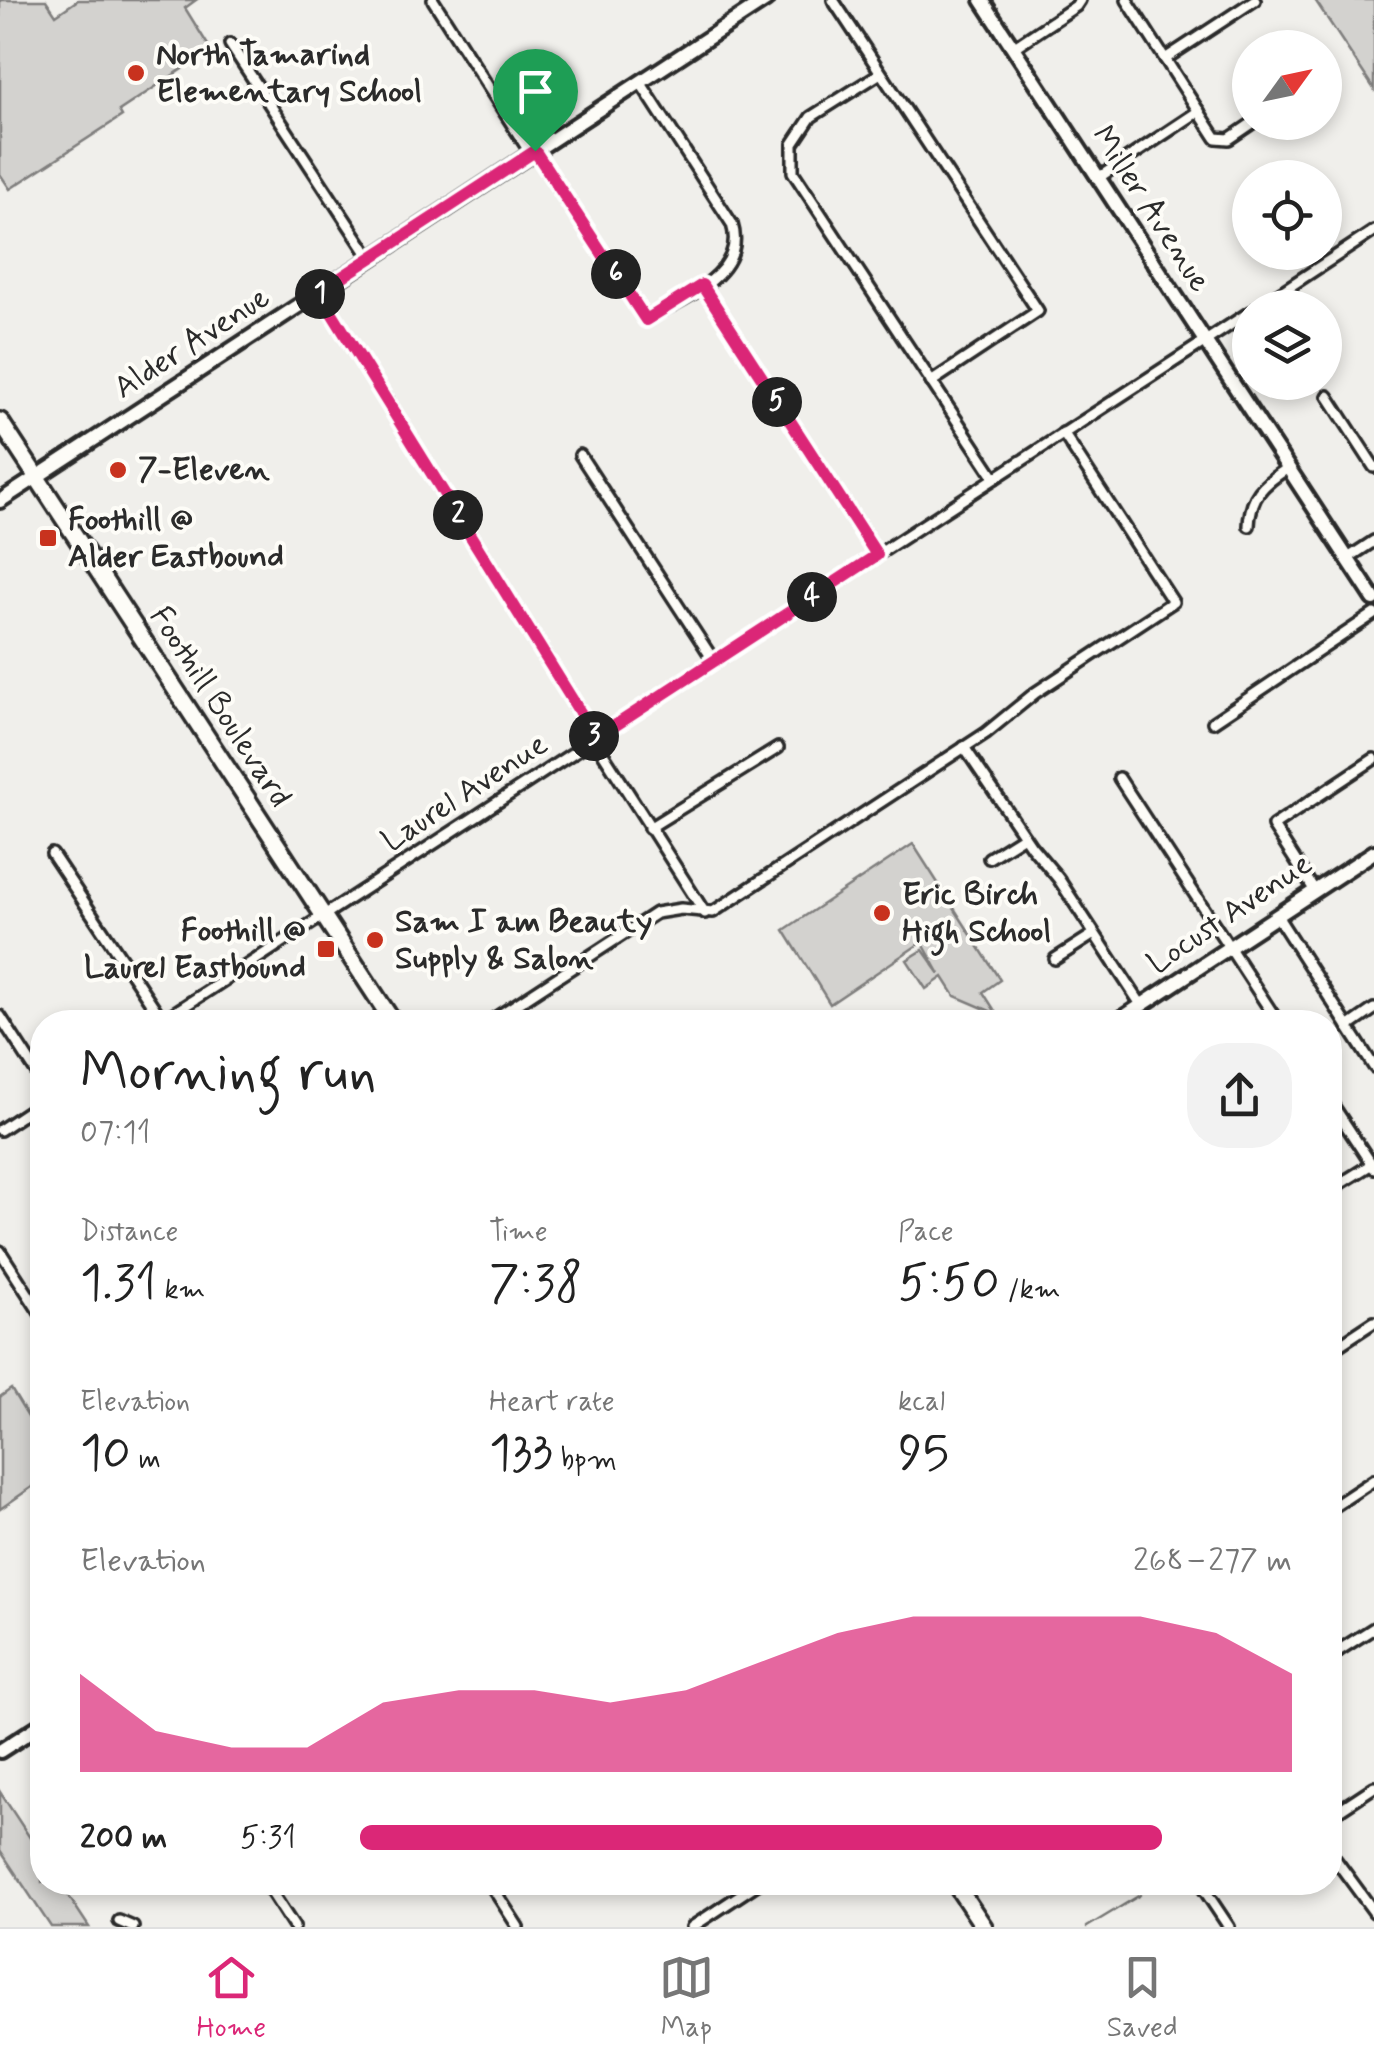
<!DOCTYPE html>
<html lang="en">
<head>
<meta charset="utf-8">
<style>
  body { margin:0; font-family:Mynerve,sans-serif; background:#f2f2f2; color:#222; height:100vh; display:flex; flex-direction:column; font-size:38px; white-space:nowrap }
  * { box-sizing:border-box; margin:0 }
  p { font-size:32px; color:#767676 }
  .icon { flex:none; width:55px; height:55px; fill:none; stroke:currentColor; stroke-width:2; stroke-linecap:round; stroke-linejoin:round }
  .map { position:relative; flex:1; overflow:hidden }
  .panel { position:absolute; left:30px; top:1010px; width:1312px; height:885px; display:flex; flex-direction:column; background:#fff; border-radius:40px; box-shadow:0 5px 15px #0003 }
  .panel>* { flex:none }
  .needle { width:65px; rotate:57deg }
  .controls { position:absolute; left:1232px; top:30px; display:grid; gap:20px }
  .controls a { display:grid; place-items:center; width:110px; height:110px; border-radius:50%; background:#fff; box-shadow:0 5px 15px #0003; font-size:50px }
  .pin { position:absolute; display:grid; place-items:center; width:85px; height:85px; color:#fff; margin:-102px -42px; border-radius:50% 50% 50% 0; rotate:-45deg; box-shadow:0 0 10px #0007 }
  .pin .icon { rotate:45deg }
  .km { position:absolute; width:50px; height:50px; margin:-25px; border-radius:50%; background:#222; color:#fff; font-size:28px; line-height:50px; text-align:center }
  .round { display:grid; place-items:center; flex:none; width:105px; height:105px; border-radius:40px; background:#f2f2f2 }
  .headline { display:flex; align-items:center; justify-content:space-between; height:170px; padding:0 50px }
  h1 { font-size:55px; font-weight:600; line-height:75px }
  .figures { display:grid; grid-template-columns:repeat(3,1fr); gap:15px; height:170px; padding:10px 50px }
  .figures div { display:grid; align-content:center }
  .figures b { font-size:50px; font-weight:600 }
  .figures small { font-size:28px; font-weight:400 }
  .figures p { font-size:28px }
  .chart { height:280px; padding:20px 50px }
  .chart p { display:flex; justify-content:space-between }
  .chart svg { width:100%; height:180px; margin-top:10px; fill:#db2777; opacity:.7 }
  ul { padding:0 50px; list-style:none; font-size:32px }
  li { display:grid; grid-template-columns:160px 120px 1fr; align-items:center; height:75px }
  li i { height:25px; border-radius:12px; background:#db2777 }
  .dock { display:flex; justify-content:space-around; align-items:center; height:140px; border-top:2px solid #e0e0e0; background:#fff; font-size:28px; color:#767676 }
  .dock a { display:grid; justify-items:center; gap:5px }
  .dock .active { color:#db2777 }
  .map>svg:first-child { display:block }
  .green { fill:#d3d2cf; stroke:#7f7e7d; stroke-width:2.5 }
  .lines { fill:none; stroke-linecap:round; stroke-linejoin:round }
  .stream { stroke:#777775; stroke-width:2.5 }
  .street-casing { stroke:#2b2b2b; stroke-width:16 }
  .secondary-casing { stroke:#2b2b2b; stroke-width:20 }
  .primary-casing { stroke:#2b2b2b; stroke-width:22 }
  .street { stroke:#fdfcf7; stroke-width:9 }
  .secondary { stroke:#fdfcf7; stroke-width:12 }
  .primary { stroke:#fdfcf7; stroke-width:15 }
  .route-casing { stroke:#fff; stroke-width:20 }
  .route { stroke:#db2777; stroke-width:12 }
  .poi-dot { fill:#c8321e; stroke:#fdfcf7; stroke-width:4 }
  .labels { text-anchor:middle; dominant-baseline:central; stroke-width:8; stroke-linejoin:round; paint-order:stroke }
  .poi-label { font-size:32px; font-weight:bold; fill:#2b2b2b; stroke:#fdfcf7; text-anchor:start }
  .street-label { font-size:32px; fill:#2b2b2b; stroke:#fdfcf7 }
</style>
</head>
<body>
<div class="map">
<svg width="1374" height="1927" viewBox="0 0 1374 1927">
  <rect width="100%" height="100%" fill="#f0efeb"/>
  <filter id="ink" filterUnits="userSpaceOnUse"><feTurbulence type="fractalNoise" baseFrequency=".01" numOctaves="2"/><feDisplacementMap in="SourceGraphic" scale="20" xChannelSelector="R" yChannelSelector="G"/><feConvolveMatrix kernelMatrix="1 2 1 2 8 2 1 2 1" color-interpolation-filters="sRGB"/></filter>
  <g filter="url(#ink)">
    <g class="green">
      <polygon points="0,0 46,0 56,15 78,0 196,0 185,8 211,50 119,111 122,116 10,189 0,174"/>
      <polygon points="1315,0 1374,0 1374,89"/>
      <polygon points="913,844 1000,980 983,992 997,1014 955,996 943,977 926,989 907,960 923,950 940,974 922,942 830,1004 784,930"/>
      <polygon points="11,1389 42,1440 42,1480 0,1509 0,1397"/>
      <polygon points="0,1792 42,1856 42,1882 60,1883 89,1927 51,1927 0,1850"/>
    </g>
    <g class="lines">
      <polyline class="stream" points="1087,1927 1140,1895"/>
      <defs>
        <g id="street">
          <polyline points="433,0 531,154"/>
          <polyline points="833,0 1038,311 931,382"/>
          <polyline points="1127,0 1216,138 1229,139 1254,122"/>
          <polyline points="230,44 371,259"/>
          <polyline points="1013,48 1076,6 1080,0"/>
          <polyline points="1165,59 1255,0"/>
          <polyline points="879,74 811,117 793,144 793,172 995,478"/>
          <path d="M535 151 646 320C682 298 748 275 732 224L640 82"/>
          <polyline points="1098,178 1199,111"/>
          <polyline points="702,285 877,555"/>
          <polyline points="319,292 596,738"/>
          <polyline points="1257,308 1374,231"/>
          <polyline points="1328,396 1374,467"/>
          <polyline points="580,455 714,661"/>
          <path d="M1249 526C1250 496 1263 484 1288 468"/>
          <polyline points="1348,558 1374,541"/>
          <polyline points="1213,722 1374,614"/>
          <polyline points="594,739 705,913"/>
          <polyline points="964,747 1031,846 1058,878 1142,1006"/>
          <polyline points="1119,778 1278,1022"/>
          <polyline points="649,828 778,748"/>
          <polyline points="52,854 163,1021"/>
          <polyline points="989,858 1024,836"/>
          <polyline points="1315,891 1273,826 1374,759"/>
          <polyline points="1277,916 1374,1067"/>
          <polyline points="1055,959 1094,934"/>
          <polyline points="0,1016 42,1081"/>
          <polyline points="160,1022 1250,312"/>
          <polyline points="489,1022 656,913 681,909 713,912 986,733 1035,693 1173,602 1063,433"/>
          <polyline points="1348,1027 1374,1009"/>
          <polyline points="1330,1101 1374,1168"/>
          <polyline points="0,1130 42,1102"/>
          <polyline points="1330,1190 1372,1164"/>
          <polyline points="0,1251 42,1316"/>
          <polyline points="1330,1351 1374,1322"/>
          <polyline points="1330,1509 1374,1480"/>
          <polyline points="1330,1656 1374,1628"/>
          <polyline points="1330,1816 1374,1787"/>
          <polyline points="1330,1852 1374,1912"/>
          <polyline points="261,1882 270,1890 294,1927"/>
          <polyline points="489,1882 518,1927"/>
          <polyline points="1199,1882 1229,1927"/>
          <polyline points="119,1921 133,1927"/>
          <polyline points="692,1927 760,1882"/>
        </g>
        <g id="secondary">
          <polyline points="982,0 1374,599"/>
          <polyline points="0,501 766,0"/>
          <polyline points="1116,1022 1374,852"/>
          <polyline points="0,1751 42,1724"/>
        </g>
        <g id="primary">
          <polyline points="0,421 393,1022"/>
          <polyline points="954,1882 984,1927"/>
        </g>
      </defs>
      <use href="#street" class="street-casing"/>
      <use href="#secondary" class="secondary-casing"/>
      <use href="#primary" class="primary-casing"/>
      <use href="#street" class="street"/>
      <use href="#secondary" class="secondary"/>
      <use href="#primary" class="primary"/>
    </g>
  </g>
  <g class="lines" filter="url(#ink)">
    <defs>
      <polygon id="route" points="535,151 646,320 702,285 877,555 596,738 319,292"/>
    </defs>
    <use href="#route" class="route-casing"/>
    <use href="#route" class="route"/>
  </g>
  <g class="poi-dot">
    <circle cx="136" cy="73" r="10"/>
    <circle cx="118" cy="470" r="10"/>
    <rect x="38" y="528" width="20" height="20" rx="5"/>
    <circle cx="882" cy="913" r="10"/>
    <circle cx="375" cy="940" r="10"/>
    <rect x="316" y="939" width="20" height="20" rx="5"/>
  </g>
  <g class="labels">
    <g class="poi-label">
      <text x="156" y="55">North Tamarind<tspan x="156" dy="37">Elementary School</tspan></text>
      <text x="138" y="470">7-Eleven</text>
      <text x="68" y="520">Foothill @<tspan x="68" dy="37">Alder Eastbound</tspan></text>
      <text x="902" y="895">Eric Birch<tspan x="902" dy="37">High School</tspan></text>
      <text x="395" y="922">Sam I am Beauty<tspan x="395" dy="37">Supply &amp; Salon</tspan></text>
      <text x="306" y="931" text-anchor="end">Foothill @<tspan x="306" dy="37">Laurel Eastbound</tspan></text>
    </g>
    <g class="street-label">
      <text transform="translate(1151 209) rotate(57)">Miller Avenue</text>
      <text transform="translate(192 343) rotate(-33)">Alder Avenue</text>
      <text transform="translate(220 707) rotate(57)">Foothill Boulevard</text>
      <text transform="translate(465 793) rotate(-33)">Laurel Avenue</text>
      <text transform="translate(1230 914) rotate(-34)">Locust Avenue</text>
    </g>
  </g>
</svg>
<div class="controls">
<a><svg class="needle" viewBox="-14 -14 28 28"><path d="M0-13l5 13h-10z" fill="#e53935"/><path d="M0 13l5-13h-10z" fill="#767676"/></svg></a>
<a><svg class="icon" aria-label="locate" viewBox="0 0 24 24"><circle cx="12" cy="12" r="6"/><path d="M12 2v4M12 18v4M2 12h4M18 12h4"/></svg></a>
<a><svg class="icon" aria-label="layers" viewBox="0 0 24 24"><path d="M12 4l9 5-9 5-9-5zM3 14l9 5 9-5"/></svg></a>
</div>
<div class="pin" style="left:535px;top:151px;background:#1e9e55"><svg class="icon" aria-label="arrive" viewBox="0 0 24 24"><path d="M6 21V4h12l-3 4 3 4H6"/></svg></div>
<b class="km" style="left:320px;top:294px">1</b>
<b class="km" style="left:458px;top:515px">2</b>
<b class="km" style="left:594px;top:736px">3</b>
<b class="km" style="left:812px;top:597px">4</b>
<b class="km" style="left:777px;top:402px">5</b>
<b class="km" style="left:616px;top:274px">6</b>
<section class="panel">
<div class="headline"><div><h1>Morning run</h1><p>07:11</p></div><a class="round"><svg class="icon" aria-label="share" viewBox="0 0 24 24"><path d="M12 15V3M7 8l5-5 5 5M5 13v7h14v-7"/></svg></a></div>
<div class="figures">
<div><p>Distance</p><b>1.31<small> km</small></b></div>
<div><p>Time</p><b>7:38</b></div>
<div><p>Pace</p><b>5:50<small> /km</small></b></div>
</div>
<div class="figures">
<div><p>Elevation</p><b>10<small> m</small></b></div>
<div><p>Heart rate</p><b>133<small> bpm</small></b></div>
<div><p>kcal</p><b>95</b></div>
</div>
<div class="chart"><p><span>Elevation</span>268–277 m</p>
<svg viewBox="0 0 160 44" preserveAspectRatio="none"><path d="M0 44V20L10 34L20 38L30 38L40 27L50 24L60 24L70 27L80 24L90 17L100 10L110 6L120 6L130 6L140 6L150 10L160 20V44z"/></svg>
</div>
<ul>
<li><b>200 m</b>5:31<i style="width:86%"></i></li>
</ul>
</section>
</div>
<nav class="dock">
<a class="active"><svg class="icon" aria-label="home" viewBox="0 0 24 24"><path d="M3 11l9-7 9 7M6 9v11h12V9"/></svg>Home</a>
<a><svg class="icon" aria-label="map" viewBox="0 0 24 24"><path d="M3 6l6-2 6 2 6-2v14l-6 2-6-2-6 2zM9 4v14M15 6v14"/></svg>Map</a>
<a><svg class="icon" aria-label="saved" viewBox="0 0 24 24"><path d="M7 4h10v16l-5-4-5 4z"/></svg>Saved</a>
</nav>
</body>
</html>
